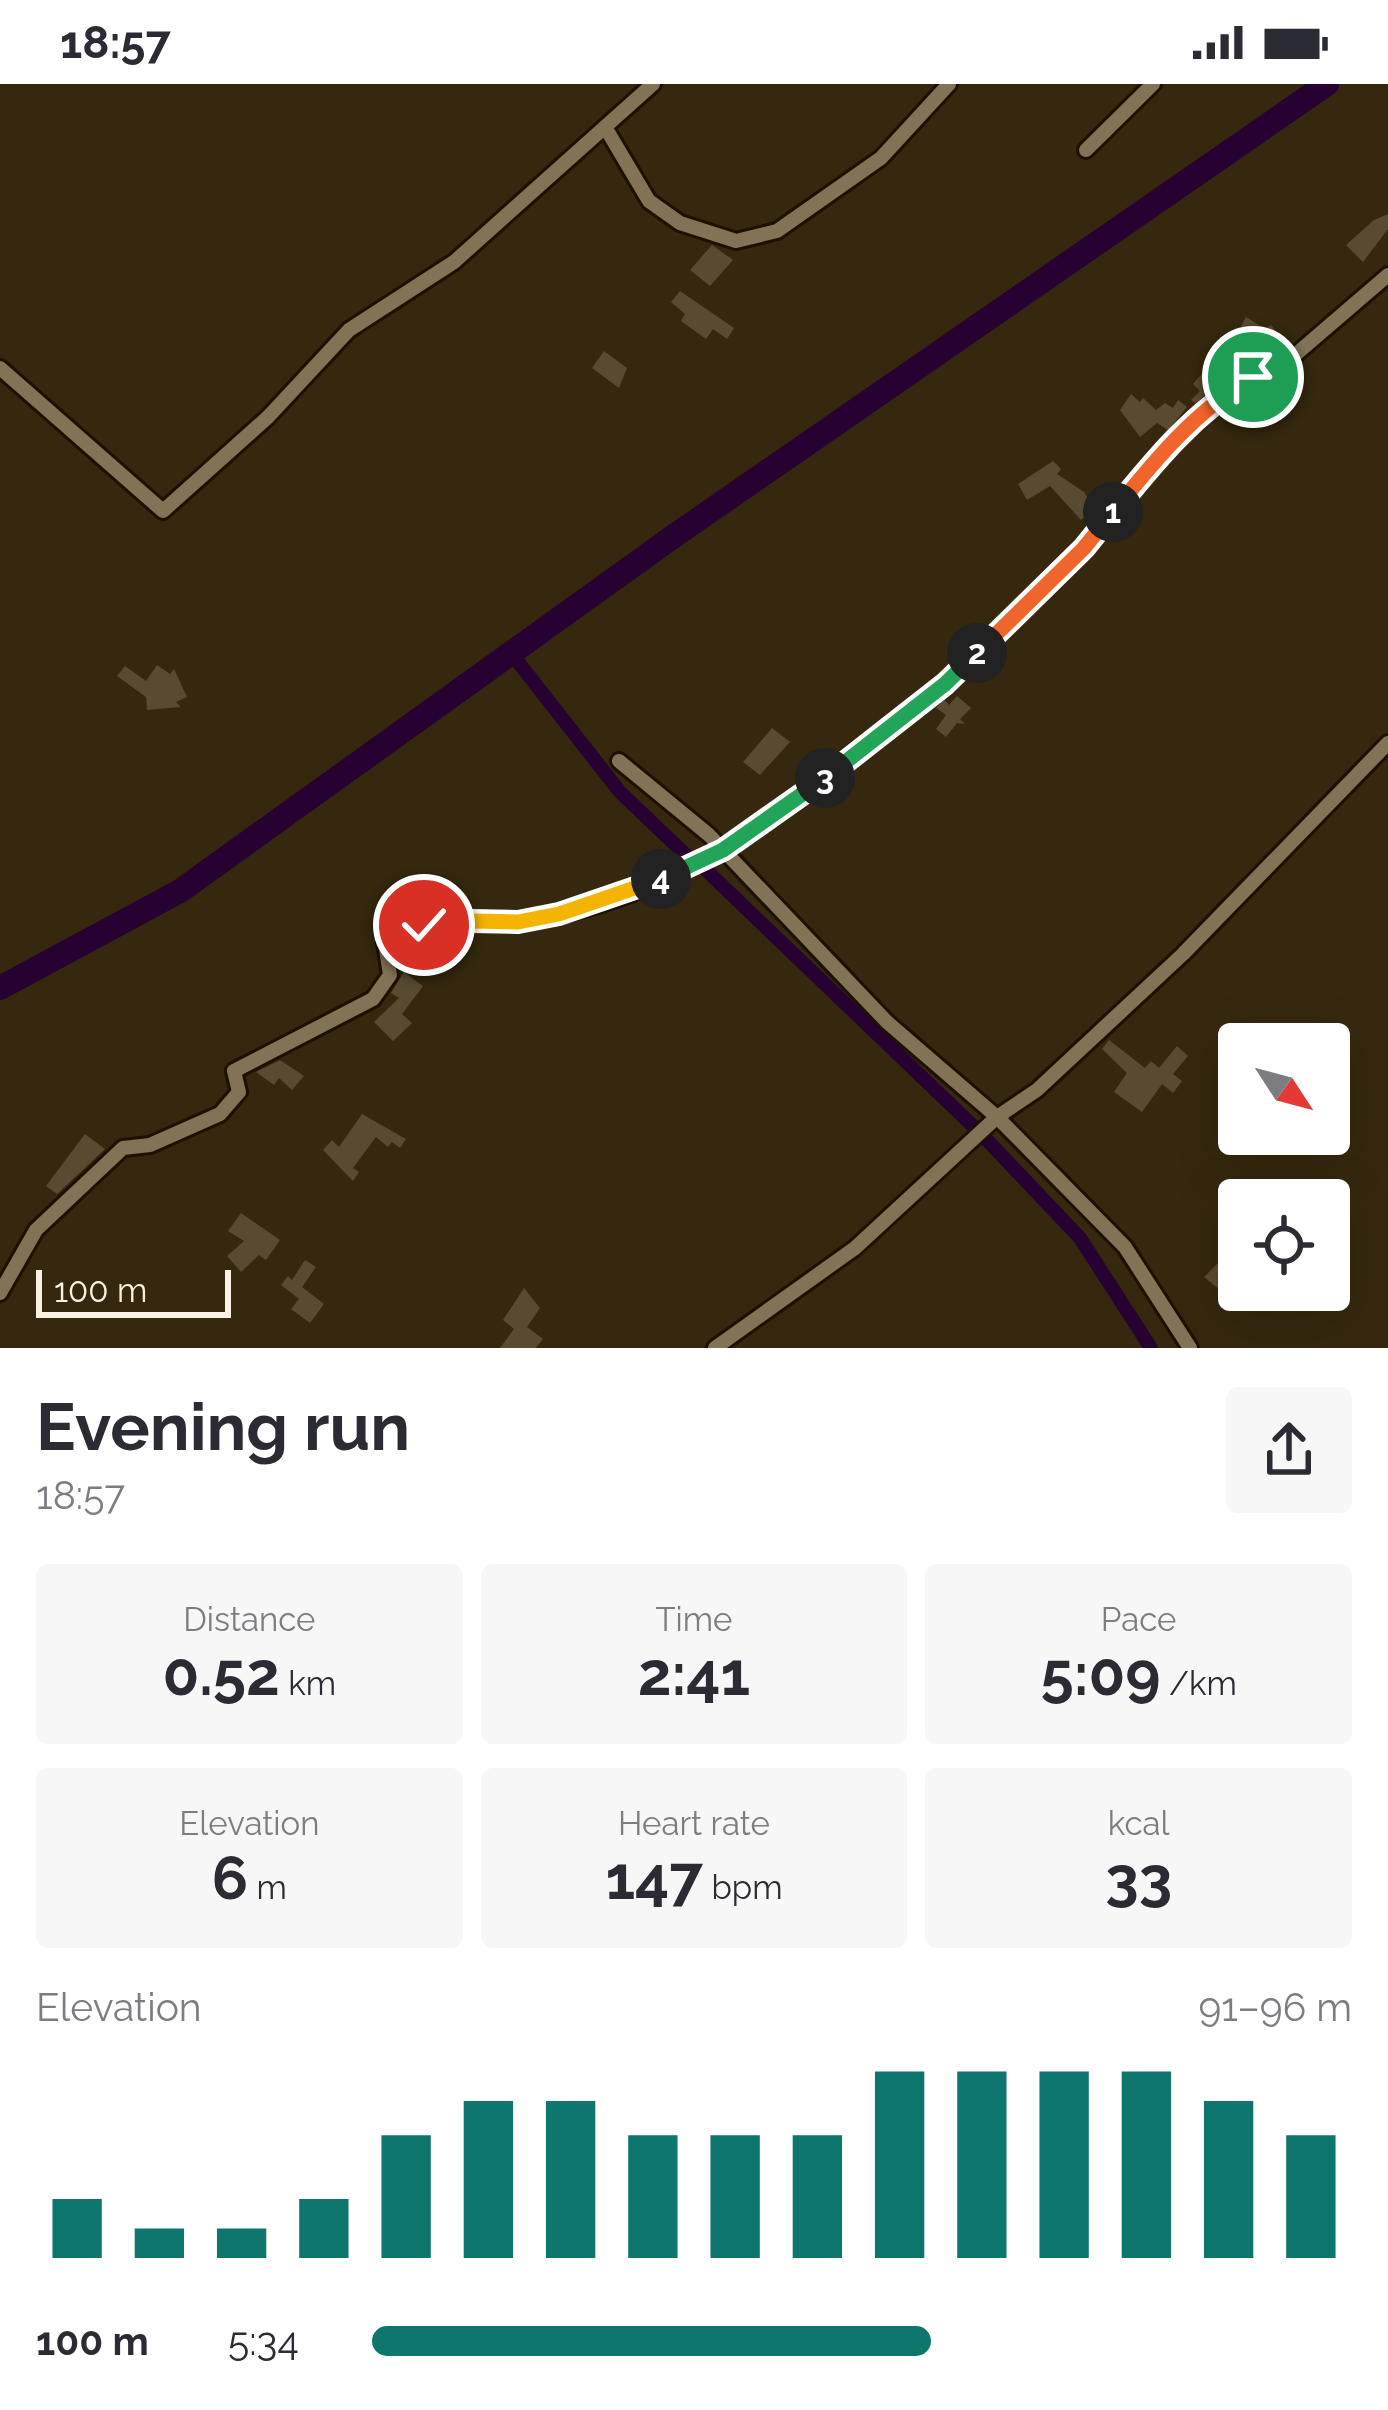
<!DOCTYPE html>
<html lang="en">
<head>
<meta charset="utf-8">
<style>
  body { margin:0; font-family:Raleway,sans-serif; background:#f7f7f7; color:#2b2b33; height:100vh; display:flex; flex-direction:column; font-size:45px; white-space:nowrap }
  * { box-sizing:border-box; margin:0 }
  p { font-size:39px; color:#7c7c81 }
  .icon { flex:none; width:66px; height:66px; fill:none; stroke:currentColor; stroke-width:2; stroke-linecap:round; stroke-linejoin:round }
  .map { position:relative; height:1264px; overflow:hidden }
  .details { display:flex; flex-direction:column; background:#fff; flex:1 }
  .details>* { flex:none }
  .needle { width:78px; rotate:126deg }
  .tools { position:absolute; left:1218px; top:939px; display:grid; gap:24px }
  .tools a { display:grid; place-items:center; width:132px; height:132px; border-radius:12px; background:#fff; box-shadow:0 12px 48px #0002; font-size:60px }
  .scale { position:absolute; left:36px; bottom:30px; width:195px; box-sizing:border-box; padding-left:12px; border:6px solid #f9f1e2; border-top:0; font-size:33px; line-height:42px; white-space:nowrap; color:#f9f1e2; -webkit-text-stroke:9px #35280e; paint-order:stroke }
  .pin { position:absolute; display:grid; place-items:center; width:102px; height:102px; color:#fff; margin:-51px; border:6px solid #fff; border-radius:50%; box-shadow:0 3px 12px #0007 }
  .km { position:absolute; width:60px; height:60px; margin:-30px; border-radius:50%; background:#222; color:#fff; font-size:33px; line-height:60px; text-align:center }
  .round { display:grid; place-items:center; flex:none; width:126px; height:126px; border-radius:12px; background:#f7f7f7 }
  .summary { display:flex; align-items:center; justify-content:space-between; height:204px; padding:0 36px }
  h1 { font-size:66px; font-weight:700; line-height:90px }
  .stats { display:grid; grid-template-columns:repeat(3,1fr); gap:18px; height:204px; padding:12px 36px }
  .stats div { display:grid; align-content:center; border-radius:12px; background:#f7f7f7; text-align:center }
  .stats b { font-size:60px; font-weight:700 }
  .stats small { font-size:33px; font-weight:400 }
  .stats p { font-size:33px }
  .chart { height:336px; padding:24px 36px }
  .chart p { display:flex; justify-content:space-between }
  .chart svg { width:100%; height:216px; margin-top:12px; stroke:#0f766e; stroke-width:6 }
  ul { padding:0 36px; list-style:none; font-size:39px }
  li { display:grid; grid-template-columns:192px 144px 1fr; align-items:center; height:90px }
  li i { height:30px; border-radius:15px; background:#0f766e }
  .status { display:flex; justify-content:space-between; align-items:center; height:84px; padding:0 60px; background:#fff; direction:ltr }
  .status svg { height:33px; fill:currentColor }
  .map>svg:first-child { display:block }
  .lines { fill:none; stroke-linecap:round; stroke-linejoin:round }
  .canal { stroke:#270132; stroke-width:14 }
  .river { stroke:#270132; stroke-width:24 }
  .building { fill:#594b31 }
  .street-casing { stroke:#1c1000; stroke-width:20 }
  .street { stroke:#827357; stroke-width:14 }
  .split-1-casing { stroke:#fff; stroke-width:24 }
  .split-2-casing { stroke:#fff; stroke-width:24 }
  .split-3-casing { stroke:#fff; stroke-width:24 }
  .split-4-casing { stroke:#fff; stroke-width:24 }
  .split-5-casing { stroke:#fff; stroke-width:24 }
  .split-6-casing { stroke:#fff; stroke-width:24 }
  .split-1 { stroke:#f0652b; stroke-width:15 }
  .split-2 { stroke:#f0652b; stroke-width:15 }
  .split-3 { stroke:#22a559; stroke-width:15 }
  .split-4 { stroke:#22a559; stroke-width:15 }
  .split-5 { stroke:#f5b400; stroke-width:15 }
  .split-6 { stroke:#f5b400; stroke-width:15 }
</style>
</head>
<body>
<div class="status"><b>18:57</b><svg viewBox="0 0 49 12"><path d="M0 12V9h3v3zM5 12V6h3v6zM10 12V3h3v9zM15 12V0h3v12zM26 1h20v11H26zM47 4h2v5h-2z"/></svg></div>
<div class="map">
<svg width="1388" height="1264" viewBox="0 0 1388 1264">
  <rect width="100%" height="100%" fill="#35280e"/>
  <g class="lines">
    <g class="canal">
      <polyline points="511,569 620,708 687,772"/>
      <polyline points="706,786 973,1042"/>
      <polyline points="988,1057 1080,1154 1151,1264"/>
    </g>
    <polyline class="river" points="0,904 180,807 674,452 1327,0"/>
  </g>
  <g class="building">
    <polygon points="1388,130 1388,145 1363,178 1346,161 1374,136"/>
    <polygon points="712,161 733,176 710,202 690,186"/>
    <polygon points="680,207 734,244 727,255 713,245 706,255 681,237 685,230 671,218"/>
    <polygon points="1246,233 1265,245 1271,241 1280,252 1235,283 1243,288 1195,319 1191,316 1200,307 1193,300 1198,294 1220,272 1258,253 1241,242"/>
    <polygon points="604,267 627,284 619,304 592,284"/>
    <polygon points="1131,310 1140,318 1143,314 1156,326 1165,319 1173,324 1178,316 1187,323 1168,346 1157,339 1140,353 1120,326"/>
    <polygon points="1053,377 1061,385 1057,390 1084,408 1094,425 1081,436 1050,402 1027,416 1018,400"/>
    <polygon points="157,581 170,590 174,585 187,613 176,618 181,623 147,626 146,613 117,592 125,582 146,597"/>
    <polygon points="957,612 971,624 960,635 965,640 957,639 946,653 936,645 946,631 936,624 944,615 949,621"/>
    <polygon points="772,644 790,658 760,691 743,678"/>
    <polygon points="404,888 423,902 402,930 412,939 393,957 374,938 399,914 391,909"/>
    <polygon points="1109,956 1145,984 1151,977 1159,984 1177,962 1188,972 1173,990 1182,997 1173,1009 1162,1000 1142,1028 1114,1008 1127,989 1102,965"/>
    <polygon points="280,976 304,992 292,1006 279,994 274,1001 256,988"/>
    <polygon points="362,1030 406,1055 400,1064 392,1058 388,1063 376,1053 353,1084 359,1088 353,1097 323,1066 332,1056 339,1063"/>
    <polygon points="85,1050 105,1065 57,1110 46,1102"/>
    <polygon points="241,1129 280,1156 266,1176 259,1171 241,1188 227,1172 244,1157 228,1147"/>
    <polygon points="305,1176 316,1183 302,1203 324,1220 310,1239 291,1225 299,1215 281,1201 288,1192 292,1196"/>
    <polygon points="1220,1177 1238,1193 1233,1199 1243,1207 1235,1218 1204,1193"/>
    <polygon points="524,1204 540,1224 527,1243 543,1255 536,1264 500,1264 514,1245 503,1236"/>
  </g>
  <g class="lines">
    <defs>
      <g id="street">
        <polyline points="605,43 649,117 680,139 736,157 777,147 881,74 949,0"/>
        <polyline points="1086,66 1153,0"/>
        <polyline points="0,284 163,427 268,333 349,246 454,178 653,0"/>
        <polyline points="619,677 709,751 887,938 997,1033 1125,1163 1190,1264"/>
        <polyline points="723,766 945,600 1084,464 1156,375 1214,316 1288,277 1388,191"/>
        <path d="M0 1209 36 1146 123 1064 150 1061 220 1030 239 1008 234 987 373 915 390 891 385 859C446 831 462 844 521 837 587 830 666 801 721 764"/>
        <polyline points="715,1264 855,1164 997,1033 1037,1006 1183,870 1388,659"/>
      </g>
    </defs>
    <use href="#street" class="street-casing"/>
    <use href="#street" class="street"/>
  </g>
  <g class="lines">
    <defs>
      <path id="split-1" d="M1113 428C1155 376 1195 327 1253 293"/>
      <polyline id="split-2" points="977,569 1084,464 1113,428"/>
      <polyline id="split-3" points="825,694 945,600 977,569"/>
      <polyline id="split-4" points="661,795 723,766 825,694"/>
      <polyline id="split-5" points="471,837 518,838 559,830 661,795"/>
      <polyline id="split-6" points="424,841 471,837"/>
    </defs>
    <use href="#split-1" class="split-1-casing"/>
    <use href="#split-2" class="split-2-casing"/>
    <use href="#split-3" class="split-3-casing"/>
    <use href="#split-4" class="split-4-casing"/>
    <use href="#split-5" class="split-5-casing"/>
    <use href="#split-6" class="split-6-casing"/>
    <use href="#split-1" class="split-1"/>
    <use href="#split-2" class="split-2"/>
    <use href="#split-3" class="split-3"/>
    <use href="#split-4" class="split-4"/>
    <use href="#split-5" class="split-5"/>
    <use href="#split-6" class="split-6"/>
  </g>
</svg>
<div class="tools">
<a><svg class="needle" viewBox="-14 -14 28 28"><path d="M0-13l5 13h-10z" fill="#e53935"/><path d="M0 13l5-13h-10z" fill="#7c7c81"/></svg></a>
<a><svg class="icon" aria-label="locate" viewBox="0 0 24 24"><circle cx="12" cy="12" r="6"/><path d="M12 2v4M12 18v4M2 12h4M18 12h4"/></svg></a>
</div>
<div class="scale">100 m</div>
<div class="pin" style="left:1253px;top:293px;background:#1e9e55"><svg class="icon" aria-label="arrive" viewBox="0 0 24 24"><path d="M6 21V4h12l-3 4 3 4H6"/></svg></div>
<div class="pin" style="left:424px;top:841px;background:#d93025"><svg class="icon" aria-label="check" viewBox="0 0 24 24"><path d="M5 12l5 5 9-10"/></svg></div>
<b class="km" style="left:1113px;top:428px">1</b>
<b class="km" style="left:977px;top:569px">2</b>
<b class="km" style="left:825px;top:694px">3</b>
<b class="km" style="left:661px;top:795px">4</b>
</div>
<section class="details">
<div class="summary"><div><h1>Evening run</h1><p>18:57</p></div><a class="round"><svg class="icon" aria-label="share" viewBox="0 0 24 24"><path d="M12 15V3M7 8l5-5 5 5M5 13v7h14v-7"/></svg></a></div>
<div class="stats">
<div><p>Distance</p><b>0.52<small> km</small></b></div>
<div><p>Time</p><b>2:41</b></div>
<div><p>Pace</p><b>5:09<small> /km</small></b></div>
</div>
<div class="stats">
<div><p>Elevation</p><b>6<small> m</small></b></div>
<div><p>Heart rate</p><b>147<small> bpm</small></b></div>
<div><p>kcal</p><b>33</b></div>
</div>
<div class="chart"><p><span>Elevation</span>91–96 m</p>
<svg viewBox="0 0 160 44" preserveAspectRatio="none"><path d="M5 44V32M15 44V38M25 44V38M35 44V32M45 44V19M55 44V12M65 44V12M75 44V19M85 44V19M95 44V19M105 44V6M115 44V6M125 44V6M135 44V6M145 44V12M155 44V19"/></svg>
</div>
<ul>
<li><b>100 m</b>5:34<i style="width:57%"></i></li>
</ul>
</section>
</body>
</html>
